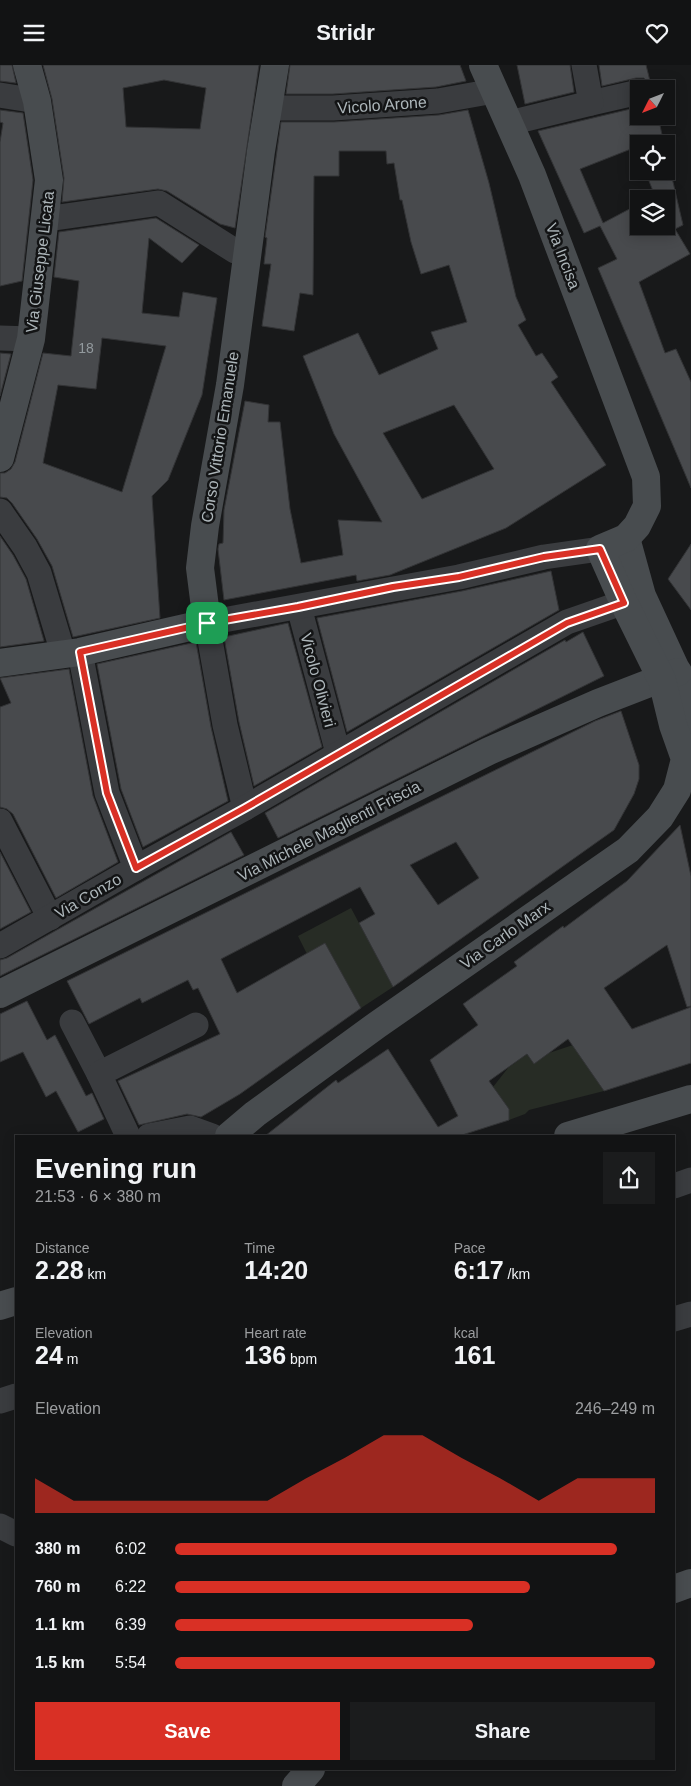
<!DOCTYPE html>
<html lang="en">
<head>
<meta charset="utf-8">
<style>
  body { margin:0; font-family:Helvetica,sans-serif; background:#1b1c1d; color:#f1f3f6; height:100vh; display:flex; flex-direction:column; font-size:19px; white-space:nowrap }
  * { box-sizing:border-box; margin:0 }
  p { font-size:16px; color:#9c9ea0 }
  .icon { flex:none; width:28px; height:28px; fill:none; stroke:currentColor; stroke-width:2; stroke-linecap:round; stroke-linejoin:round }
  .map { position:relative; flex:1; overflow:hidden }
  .details { position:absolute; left:15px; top:1070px; width:660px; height:635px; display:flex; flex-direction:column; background:#121314; border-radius:0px; box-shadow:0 2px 12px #0003,0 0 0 1px #313234 }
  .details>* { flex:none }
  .needle { width:32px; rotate:228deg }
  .fabs { position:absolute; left:630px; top:15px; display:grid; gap:10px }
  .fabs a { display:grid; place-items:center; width:45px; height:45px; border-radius:0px; background:#121314; box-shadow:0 2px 12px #0003,0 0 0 1px #313234; font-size:25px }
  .pin { position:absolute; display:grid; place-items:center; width:42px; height:42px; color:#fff; margin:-21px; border-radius:10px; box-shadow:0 2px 8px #0006 }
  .round { display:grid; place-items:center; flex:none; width:52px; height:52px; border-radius:0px; background:#1b1c1d }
  .summary { display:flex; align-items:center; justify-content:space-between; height:85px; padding:0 20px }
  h1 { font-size:28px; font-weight:700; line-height:38px }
  .figures { display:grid; grid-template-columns:repeat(3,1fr); gap:8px; height:85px; padding:5px 20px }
  .figures div { display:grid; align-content:center }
  .figures b { font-size:25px; font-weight:700 }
  .figures small { font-size:14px; font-weight:400 }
  .figures p { font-size:14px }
  .chart { height:140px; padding:10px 20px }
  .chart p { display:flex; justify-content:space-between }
  .chart svg { width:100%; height:90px; margin-top:5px; fill:#d93025; opacity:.7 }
  .primary-button { display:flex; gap:10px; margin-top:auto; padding:10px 20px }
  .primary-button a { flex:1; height:58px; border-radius:0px; background:#d93025; color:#fff; font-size:20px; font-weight:700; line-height:58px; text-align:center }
  .primary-button a+a { background:#1b1c1d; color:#f1f3f6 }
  ul { padding:0 20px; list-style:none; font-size:16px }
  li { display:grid; grid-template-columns:80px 60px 1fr; align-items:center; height:38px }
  li i { height:12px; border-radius:6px; background:#d93025 }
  header { display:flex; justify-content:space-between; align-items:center; height:65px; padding:0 20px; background:#121314; font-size:22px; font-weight:700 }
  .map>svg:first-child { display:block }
  .green { fill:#272c25 }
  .building { fill:#484a4d; stroke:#333436; fill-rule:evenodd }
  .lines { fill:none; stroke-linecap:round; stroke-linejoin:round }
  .street { stroke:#3a3c3f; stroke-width:25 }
  .secondary { stroke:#484c4f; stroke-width:28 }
  .route-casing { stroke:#fff; stroke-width:10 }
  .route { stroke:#d93025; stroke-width:6 }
  .labels { text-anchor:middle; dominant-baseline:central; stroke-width:5; stroke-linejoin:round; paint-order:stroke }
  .number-label { font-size:14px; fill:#939a9e }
  .street-label { font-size:16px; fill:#acb5b9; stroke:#131415 }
</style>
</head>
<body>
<header><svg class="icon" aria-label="menu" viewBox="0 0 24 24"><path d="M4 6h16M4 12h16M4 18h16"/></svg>Stridr<svg class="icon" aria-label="heart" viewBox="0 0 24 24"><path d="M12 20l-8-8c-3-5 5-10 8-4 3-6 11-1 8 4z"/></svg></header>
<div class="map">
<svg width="691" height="1721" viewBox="0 0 691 1721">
  <rect width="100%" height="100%" fill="#18191a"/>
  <g class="green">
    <polygon points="351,843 393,922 361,943 330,887 309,893 298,871"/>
    <polygon points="573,980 604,1026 529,1045 525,1049 509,1055 509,1044 493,1022 508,1003 527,989 534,999 549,988"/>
  </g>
  <g class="building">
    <polygon points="0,0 12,0 16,18 0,16"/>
    <path d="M43 0H259L235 163 220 159 167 126 158 124 62 137 64 113 52 34ZM164 15 206 23 200 64 126 62 123 23Z"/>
    <polygon points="290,0 460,0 466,16 436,22 333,29 286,29"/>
    <polygon points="517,0 570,0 574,27 525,39"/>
    <polygon points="599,0 646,0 651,20 644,13 636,13 602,21"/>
    <polygon points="639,42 639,51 658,51 664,79 639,79 639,89 636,82 580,104 603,158 639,139 639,161 666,161 666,134 649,134 655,131 645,106 666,106 666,87 683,160 675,164 690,189 639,217 665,288 676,284 691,317 691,423 598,203 617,194 600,161 584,168 538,66"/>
    <polygon points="0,45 23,48 33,115 22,216 0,221 0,77 3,58 0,57"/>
    <path d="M468 45 489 118 516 232 526 255 518 260 536 291 542 288 558 312 551 317 606 400 506 463 390 510 357 516 356 510 224 535 218 484 219 479 223 478 224 445 245 336 269 340 268 357H280L290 444 301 498 343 490 338 455 382 457 334 369 303 291 358 268 379 310 438 284 431 267 467 257 449 200 421 209 411 177 402 135H400L394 98 387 99 386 86H339V111H314L313 230 300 228 294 266 262 261 271 199H264L267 173 265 172 281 57H334L439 50ZM454 340 494 404 422 434 383 368Z"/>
    <path d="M156 153 199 180 182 198 149 173 142 248 179 252 183 227 217 233 202 330 168 415 152 431 160 553 73 572 52 501 37 474 12 438 7 433 0 432V408H5L11 404 15 397 43 288 71 291 79 216 54 212 59 167ZM102 273 166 281 122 427 43 398 58 320 96 324Z"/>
    <polygon points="0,288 11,289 0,331"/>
    <polygon points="0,471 13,490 26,514 44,576 0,582"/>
    <polygon points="691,479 691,545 668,514"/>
    <polygon points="551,506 559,545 347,667 317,553 462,526"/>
    <polygon points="288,558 322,682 254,721 239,657 224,572"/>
    <polygon points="583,567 604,611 278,773 265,748 565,575 566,577"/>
    <polygon points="196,577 211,662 228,736 143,782 121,724 97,599"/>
    <polygon points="69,604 93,731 118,797 56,833 13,749 7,744 0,742 0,642 11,638 0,613"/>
    <path d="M621 646 639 700V714L634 729 614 765 393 922 359 858 375 849 360 822 221 894 237 928 325 878 361 943 240 1029 201 1052 187 1049 139 1060 118 1016 220 969 198 923 193 925 188 915 142 938 140 933 89 959 67 916 595 656ZM456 777 479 813 438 840 410 800Z"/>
    <polygon points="680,760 691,811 691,941 687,942 667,880 604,923 632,964 691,942 691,998 604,1026 568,974 534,999 527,989 489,1016 509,1044 509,1055 459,1071 265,1071 336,1015 338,1018 388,984 438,1062 458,1051 430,995 478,960 463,939 517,901 514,897 563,861 564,863 627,816"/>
    <polygon points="231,767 244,790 0,911 0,895 7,893"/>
    <polygon points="0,787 31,847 0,864"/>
    <polygon points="27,936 47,975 55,970 86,1031 92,1028 104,1054 78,1067 56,1026 46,1032 23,987 0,997 0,949"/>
  </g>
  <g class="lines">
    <g class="street">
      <polyline points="0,30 37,36"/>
      <polyline points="591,38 639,27"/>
      <polyline points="269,43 333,43 438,36 494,26"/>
      <polyline points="509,58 591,38 584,0"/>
      <polyline points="46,154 159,138 235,186 248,189"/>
      <polyline points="0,273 31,274"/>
      <polyline points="0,446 25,482 39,508 63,588"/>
      <polyline points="299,542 338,688"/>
      <polyline points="80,587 107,728 136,803"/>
      <polyline points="245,743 225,660 207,558 459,512 544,492 600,484"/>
      <polyline points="0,756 50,853"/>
      <polyline points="0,881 136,803 245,743 567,557 642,531"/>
      <polyline points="72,957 99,1009"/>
      <polyline points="128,1071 99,1009 196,960"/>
      <polyline points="149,1071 190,1063 212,1071"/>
      <polyline points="674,1121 691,1115"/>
      <polyline points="674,1254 691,1249"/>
      <polyline points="0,1336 16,1331"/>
      <polyline points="0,1461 16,1469"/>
    </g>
    <g class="secondary">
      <polyline points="0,393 31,274 49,115 37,36 27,0"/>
      <polyline points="626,473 642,531 685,624 691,655"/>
      <polyline points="0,598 80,587 207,558 200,503 205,461 230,320 261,86 275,0"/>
      <polyline points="0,929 489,686 598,638 678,607"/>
      <polyline points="229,1071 255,1049 377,960 628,785 660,752 677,725 685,694 673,660 662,615 624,538 600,484 626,473 637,461 647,441 646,412 532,110 483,0"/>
      <polyline points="568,1071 691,1034"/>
      <polyline points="0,1241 16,1236"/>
      <polyline points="674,1524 691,1518"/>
      <polyline points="296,1721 311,1704"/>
    </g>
  </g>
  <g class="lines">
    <defs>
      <polygon id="route" points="600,484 624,538 567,558 245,743 136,803 107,728 80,587 207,558 298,542 393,522 459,512 544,492"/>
    </defs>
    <use href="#route" class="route-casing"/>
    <use href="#route" class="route"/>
  </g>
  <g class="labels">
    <g class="number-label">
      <text x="86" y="283">18</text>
    </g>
    <g class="street-label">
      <text transform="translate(382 40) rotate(-4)">Vicolo Arone</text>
      <text transform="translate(563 191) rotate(69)">Via Incisa</text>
      <text transform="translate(40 197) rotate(-83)">Via Giuseppe Licata</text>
      <text transform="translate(220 372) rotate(-81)">Corso Vittorio Emanuele</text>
      <text transform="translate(318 615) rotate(75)">Vicolo Olivieri</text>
      <text transform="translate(329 766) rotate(-27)">Via Michele Maglienti Friscia</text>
      <text transform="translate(88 831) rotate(-30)">Via Conzo</text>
      <text transform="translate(505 870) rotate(-35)">Via Carlo Marx</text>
    </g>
  </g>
</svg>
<div class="fabs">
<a><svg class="needle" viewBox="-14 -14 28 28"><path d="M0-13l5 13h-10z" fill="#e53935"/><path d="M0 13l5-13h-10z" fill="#9c9ea0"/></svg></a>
<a><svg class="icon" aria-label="locate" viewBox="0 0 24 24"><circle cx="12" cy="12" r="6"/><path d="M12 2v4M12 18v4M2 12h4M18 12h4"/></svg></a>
<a><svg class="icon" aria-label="layers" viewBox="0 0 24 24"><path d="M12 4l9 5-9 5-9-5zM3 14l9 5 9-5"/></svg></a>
</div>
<div class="pin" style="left:207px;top:558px;background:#1e9e55"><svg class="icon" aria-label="arrive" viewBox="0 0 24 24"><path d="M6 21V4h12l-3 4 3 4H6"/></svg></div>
<section class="details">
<div class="summary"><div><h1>Evening run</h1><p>21:53 · 6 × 380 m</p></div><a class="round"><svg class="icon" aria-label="share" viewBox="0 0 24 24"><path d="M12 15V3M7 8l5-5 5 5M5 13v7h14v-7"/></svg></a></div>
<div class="figures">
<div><p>Distance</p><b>2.28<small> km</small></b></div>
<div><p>Time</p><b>14:20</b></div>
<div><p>Pace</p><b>6:17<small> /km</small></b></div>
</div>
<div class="figures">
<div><p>Elevation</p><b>24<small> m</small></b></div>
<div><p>Heart rate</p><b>136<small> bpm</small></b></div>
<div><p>kcal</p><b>161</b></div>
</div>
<div class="chart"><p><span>Elevation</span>246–249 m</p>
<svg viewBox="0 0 160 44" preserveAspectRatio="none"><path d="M0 44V27L10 38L20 38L30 38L40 38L50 38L60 38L70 27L80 17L90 6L100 6L110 17L120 27L130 38L140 27L150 27L160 27V44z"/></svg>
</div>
<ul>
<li><b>380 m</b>6:02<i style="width:92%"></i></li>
<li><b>760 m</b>6:22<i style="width:74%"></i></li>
<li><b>1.1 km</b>6:39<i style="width:62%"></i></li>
<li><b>1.5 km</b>5:54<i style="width:100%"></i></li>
</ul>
<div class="primary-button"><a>Save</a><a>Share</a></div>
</section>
</div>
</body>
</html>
